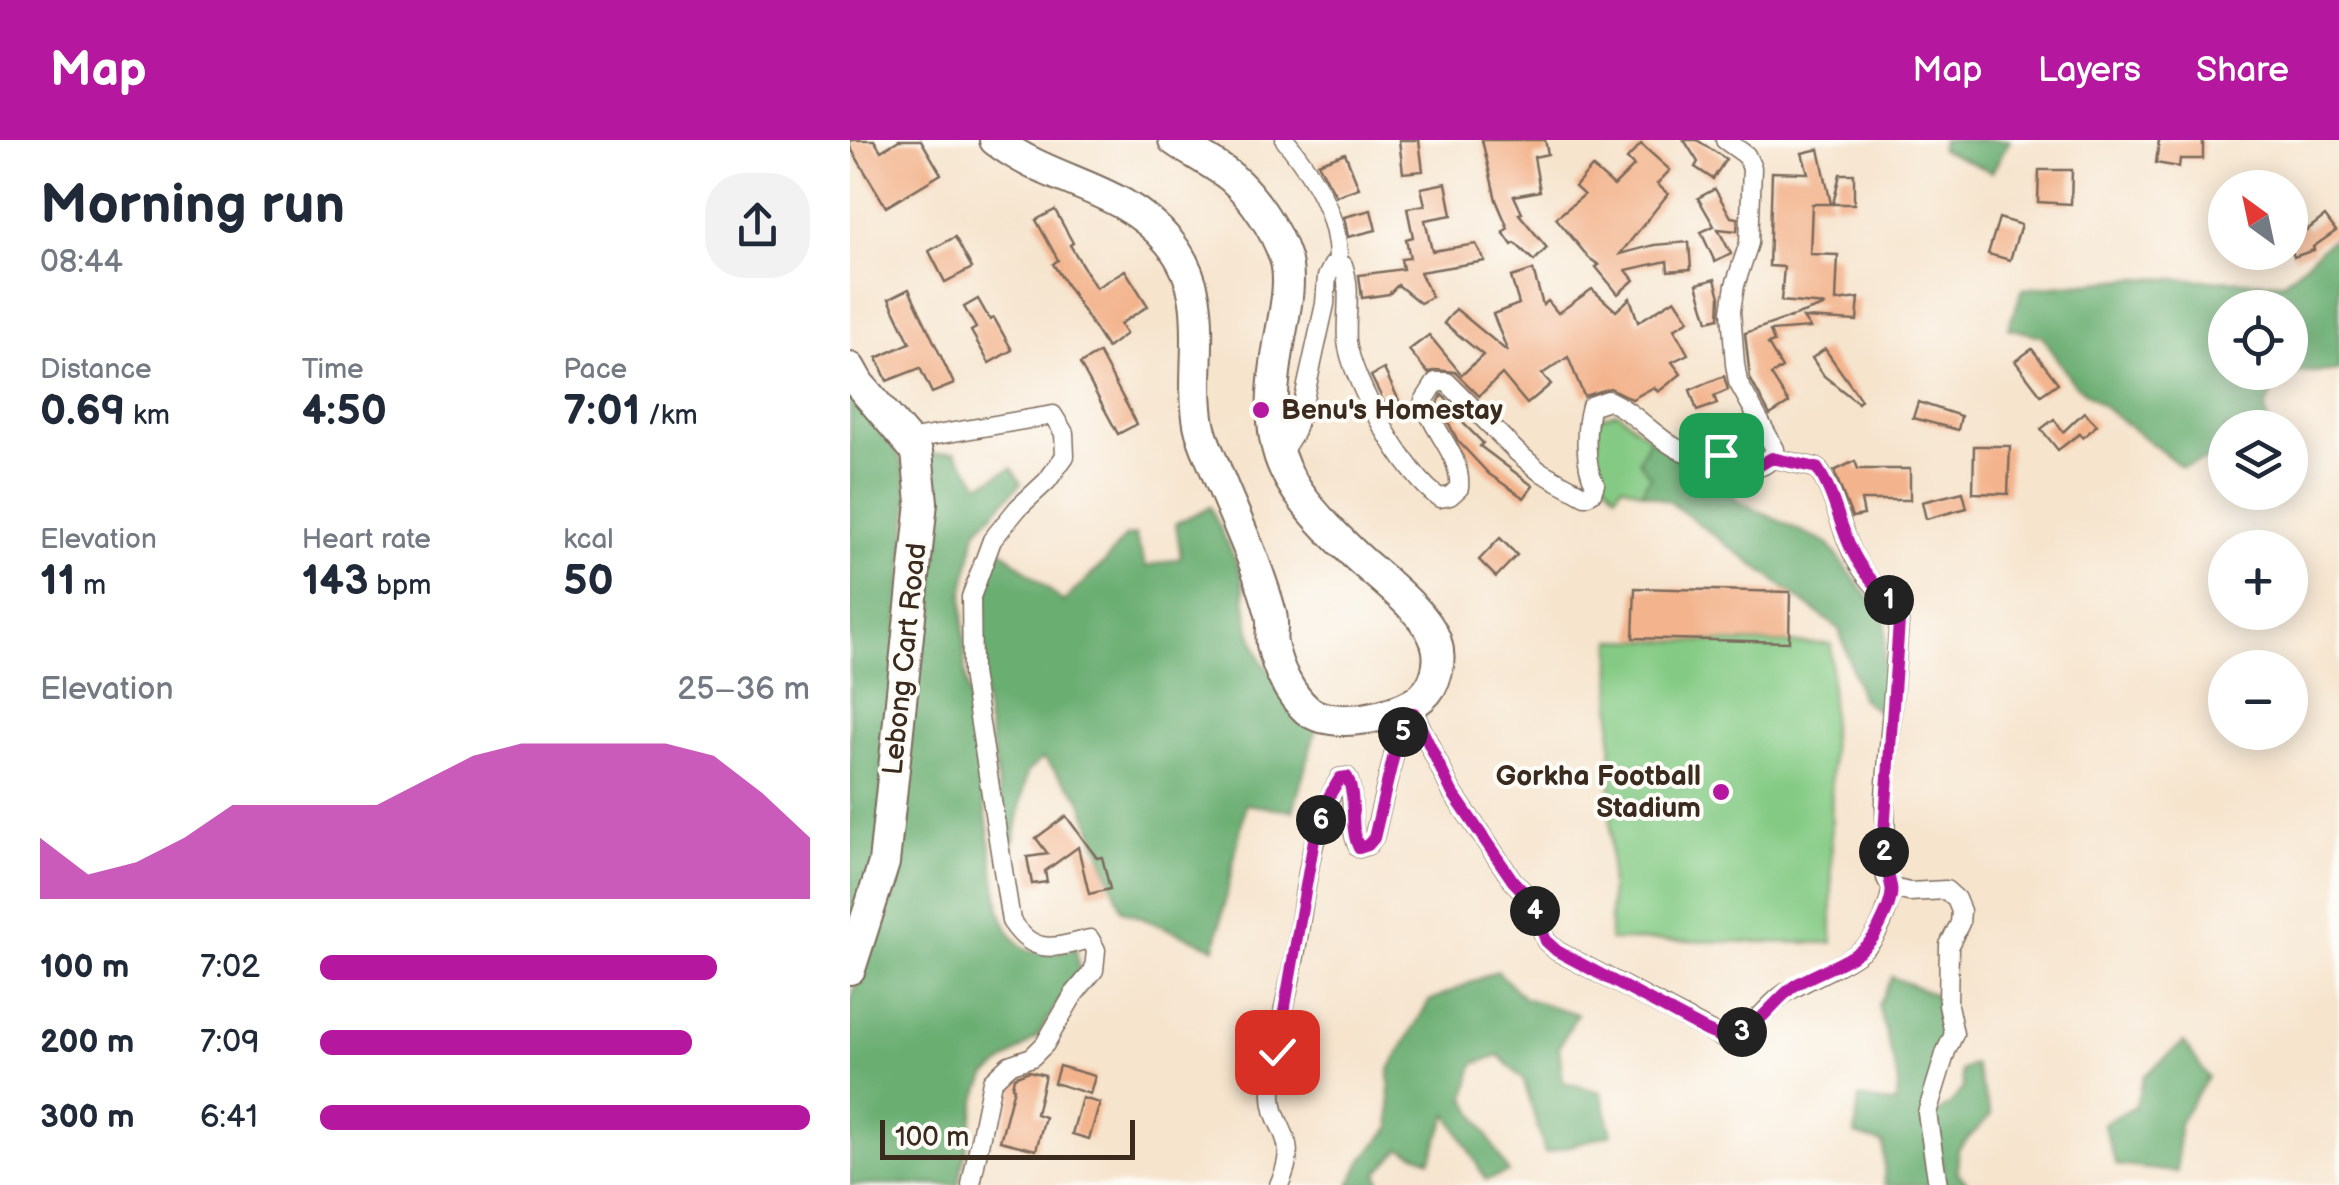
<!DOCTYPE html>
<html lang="en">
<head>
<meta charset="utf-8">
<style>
  body { margin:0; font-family:"Balsamiq Sans",sans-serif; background:#f2f2f3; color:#1f2937; height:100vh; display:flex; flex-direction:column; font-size:38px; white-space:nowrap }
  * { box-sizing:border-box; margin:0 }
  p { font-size:32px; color:#747a83 }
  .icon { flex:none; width:55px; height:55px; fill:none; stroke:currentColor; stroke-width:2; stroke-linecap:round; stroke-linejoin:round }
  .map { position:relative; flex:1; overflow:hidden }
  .side { display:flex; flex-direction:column; background:#fff; width:850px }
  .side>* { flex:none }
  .needle { width:65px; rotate:327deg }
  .tools { position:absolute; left:1358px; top:30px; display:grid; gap:20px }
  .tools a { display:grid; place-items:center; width:100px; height:100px; border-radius:50%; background:#fff; box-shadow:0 5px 25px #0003; font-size:50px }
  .scale { position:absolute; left:30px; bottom:25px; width:255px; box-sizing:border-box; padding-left:10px; border:5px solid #3b2a1e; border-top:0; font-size:28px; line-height:35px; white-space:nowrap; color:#3b2a1e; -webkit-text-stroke:8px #fdfcf7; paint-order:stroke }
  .pin { position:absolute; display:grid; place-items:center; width:85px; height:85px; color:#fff; margin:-42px; border-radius:20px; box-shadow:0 5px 15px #0006 }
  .km { position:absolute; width:50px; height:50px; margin:-25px; border-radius:50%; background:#222; color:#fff; font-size:28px; line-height:50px; text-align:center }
  .round { display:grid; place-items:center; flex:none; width:105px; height:105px; border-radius:40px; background:#f2f2f3 }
  .headline { display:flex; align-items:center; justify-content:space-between; height:170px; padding:0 40px }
  h1 { font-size:55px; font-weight:600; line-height:75px }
  .stats { display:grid; grid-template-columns:repeat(3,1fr); gap:15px; height:170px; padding:10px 40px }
  .stats div { display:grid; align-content:center }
  .stats b { font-size:42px; font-weight:600 }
  .stats small { font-size:28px; font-weight:400 }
  .stats p { font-size:28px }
  .chart { height:280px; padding:20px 40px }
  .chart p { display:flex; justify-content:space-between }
  .chart svg { width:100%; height:180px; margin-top:10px; fill:#b5179e; opacity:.7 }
  ul { padding:0 40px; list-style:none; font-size:32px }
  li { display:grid; grid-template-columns:160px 120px 1fr; align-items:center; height:75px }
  li i { height:25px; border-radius:12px; background:#b5179e }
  header { display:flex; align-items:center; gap:60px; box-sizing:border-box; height:140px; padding:0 50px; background:#b5179e; color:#fff }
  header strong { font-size:48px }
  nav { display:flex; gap:55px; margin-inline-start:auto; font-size:35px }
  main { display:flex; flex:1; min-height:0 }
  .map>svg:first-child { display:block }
  .green { fill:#84ca84; stroke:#607a51; stroke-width:2.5 }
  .forest { fill:#6bae72; stroke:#536c48; stroke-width:2.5; fill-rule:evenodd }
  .building { fill:#f3b48d }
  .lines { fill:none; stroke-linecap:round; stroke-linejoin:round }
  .minor-casing { stroke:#7c6b5b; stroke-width:21 }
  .trunk-casing { stroke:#7c6b5b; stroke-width:34 }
  .minor { stroke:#fff; stroke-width:18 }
  .trunk { stroke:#fff; stroke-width:30 }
  .route-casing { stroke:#fff; stroke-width:20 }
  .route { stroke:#b5179e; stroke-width:12 }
  .poi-dot { fill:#b5179e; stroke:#fdfcf7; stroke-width:4 }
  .labels { text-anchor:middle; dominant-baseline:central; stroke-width:8; stroke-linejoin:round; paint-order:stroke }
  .poi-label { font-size:28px; font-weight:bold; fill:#3b2a1e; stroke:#fdfcf7; text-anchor:start }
  .street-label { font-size:28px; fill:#3b2a1e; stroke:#fdfcf7 }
</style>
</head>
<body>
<header>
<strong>Map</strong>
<nav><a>Map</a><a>Layers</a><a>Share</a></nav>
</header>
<main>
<section class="side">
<div class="headline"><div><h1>Morning run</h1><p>08:44</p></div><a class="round"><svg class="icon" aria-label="share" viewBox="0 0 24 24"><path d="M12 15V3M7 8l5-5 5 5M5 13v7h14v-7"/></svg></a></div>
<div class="stats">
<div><p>Distance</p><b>0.69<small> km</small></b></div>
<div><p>Time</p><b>4:50</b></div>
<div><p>Pace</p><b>7:01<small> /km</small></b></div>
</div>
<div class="stats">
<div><p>Elevation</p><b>11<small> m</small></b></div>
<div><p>Heart rate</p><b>143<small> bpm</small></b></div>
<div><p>kcal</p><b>50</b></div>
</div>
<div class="chart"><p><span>Elevation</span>25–36 m</p>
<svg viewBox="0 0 160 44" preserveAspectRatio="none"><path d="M0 44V29L10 38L20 35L30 29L40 21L50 21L60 21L70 21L80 15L90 9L100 6L110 6L120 6L130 6L140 9L150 18L160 29V44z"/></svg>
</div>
<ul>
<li><b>100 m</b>7:02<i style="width:81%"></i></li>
<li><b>200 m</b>7:09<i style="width:76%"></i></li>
<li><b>300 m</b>6:41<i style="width:100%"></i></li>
</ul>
</section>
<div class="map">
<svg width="1489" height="1045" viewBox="0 0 1489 1045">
  <rect width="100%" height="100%" fill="#fdfcf7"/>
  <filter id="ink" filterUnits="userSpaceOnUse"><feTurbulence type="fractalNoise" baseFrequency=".01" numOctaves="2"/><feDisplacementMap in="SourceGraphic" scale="20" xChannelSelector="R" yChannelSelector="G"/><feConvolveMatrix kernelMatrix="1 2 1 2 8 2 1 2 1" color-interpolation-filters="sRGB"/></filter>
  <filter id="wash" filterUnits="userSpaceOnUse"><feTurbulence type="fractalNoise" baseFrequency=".0048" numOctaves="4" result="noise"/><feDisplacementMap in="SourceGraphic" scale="40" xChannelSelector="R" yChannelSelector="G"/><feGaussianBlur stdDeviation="2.25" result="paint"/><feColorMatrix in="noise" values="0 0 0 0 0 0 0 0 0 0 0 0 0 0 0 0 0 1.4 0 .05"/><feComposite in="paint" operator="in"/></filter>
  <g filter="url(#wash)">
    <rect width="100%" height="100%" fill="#f6e4cd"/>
    <g class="green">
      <path d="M767 272 799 298 800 336 792 352 772 345 766 354C743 333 742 306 750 277Z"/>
      <polygon points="762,500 981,504 982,803 760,800"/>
    </g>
    <g class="forest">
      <polygon points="1092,0 1160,0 1142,32 1090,9"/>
      <path d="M1489 93V231L1431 233 1415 268 1419 287 1375 288V319L1373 315 1332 327 1223 243 1192 196 1158 188 1173 149 1287 138 1434 142ZM1375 168H1440V232H1375Z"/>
      <path d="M0 255C33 303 54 296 59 364L27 723 0 803Z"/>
      <polygon points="799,298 830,321 872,324 885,360 978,404 1036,480 1032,575 1011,558 989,489 820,362 792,352 800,336 789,320"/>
      <path d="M105 312 130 344 162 328 171 343 126 391 113 454 115 533 150 770C164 813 183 820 226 808L229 829 187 897 136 936 127 957 108 1045H0V864L43 720 80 314Z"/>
      <polygon points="360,367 391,432 400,490 411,520 466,589 443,671 396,664 365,808 272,770 230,657 193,618 177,632 160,720 130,535 127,458 147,406 213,462 255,422 275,397 285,395 296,427 331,418 326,383"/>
      <polygon points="647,831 674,858 727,874 709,907 713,942 751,952 762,994 695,1013 674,941 649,915 624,924 616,958 658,1032 636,1040 598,974 580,1020 551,1008 528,1032 530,1045 500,1045 511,1022 541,987 539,931 579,861"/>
      <polygon points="1042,837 1086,855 1092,904 1081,946 1082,1045 1035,1045 1033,1003 1005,995 1009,958 1045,964 1049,943 1028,865"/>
      <polygon points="1334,902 1358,937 1329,983 1327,1032 1266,1025 1253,983 1285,967 1294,936"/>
      <polygon points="1124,924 1141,975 1108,1009 1108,1033 1120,1045 1094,1045 1084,975 1100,965 1113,948 1111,931"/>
    </g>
    <g id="blocks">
      <g class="building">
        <polygon points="0,0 24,0 31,11 49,0 71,0 91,34 36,67 0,7"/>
        <polygon points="549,0 569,0 573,31 553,33"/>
        <polygon points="632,0 695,0 698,14 684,17 690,51 664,56 672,73 669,74 697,108 684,121 665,103 662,105 653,92 658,88 646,60"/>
        <polygon points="834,0 847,0 876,19 863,39 845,27 848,22"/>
        <polygon points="1309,0 1353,0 1353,19 1330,19 1329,27 1306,23"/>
        <polygon points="791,4 820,30 807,44 818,54 770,114 804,105 839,102 841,129 818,131 817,121 776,130 784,140 768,154 746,127 749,125 739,118 706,78 734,55 725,47 742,27 764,46 784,26 777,19"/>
        <polygon points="969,9 981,64 962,64 960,114 988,115 986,161 1009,158 1007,181 953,178 960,188 920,191 924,202 918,204 932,228 921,235 939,263 920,275 900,238 895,193 976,165 931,161 934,127 919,126 922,32 958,33 952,13"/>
        <polygon points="495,13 509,48 486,56 468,23"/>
        <polygon points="1189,30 1222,30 1221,64 1188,62"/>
        <polygon points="990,34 1004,34 1004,64 983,64"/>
        <polygon points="596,43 602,75 575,80 582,111 626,104 635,121 570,132 582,157 570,163 548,145 539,154 512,158 509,135 553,129 551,119 560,118 556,99 563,97 557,68 575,65 571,48"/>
        <polygon points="865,49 881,77 888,78 887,91 868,89 881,114 865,122 851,92 864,86 848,58"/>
        <polygon points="205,70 223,103 220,105 246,148 275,130 298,166 270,184 276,194 257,208 203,124 208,120 186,80"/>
        <polygon points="521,70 526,90 498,97 494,77"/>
        <polygon points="1475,76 1486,91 1463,107 1464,110 1444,117 1440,105 1440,88 1454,83 1457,90"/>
        <polygon points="1149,78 1171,85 1160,120 1138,114"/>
        <polygon points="105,97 122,128 95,142 79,111"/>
        <polygon points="683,130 693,165 698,161 708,173 742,149 766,171 780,158 788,182 825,159 839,180 824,189 838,214 822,222 831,234 808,252 804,247 782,259 760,248 734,256 718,217 692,234 701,244 677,264 652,234 629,256 605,232 586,230 578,233 559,210 579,195 612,235 633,215 594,183 606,169 658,212 643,174 669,164 661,137"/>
        <polygon points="865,139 870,157 869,178 858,181 847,144"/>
        <polygon points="59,149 104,244 82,253 70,228 37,241 27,218 60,203 39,159"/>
        <polygon points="128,159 140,180 144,178 162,210 139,223 121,191 126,188 114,167"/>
        <polygon points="975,209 1011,260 1008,263 974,236 962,218"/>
        <polygon points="1182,209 1208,243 1191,255 1165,221"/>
        <polygon points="249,213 287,284 268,294 230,224"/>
        <polygon points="534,229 553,269 540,274 521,236"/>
        <polygon points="874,236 878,250 864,256 867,264 847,271 840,250"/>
        <polygon points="592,255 611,274 609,279 633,303 630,306 683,346 674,358 639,334 608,301 588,263"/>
        <polygon points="1068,262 1111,276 1108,290 1063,278"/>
        <polygon points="1234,272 1247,285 1233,298 1229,294 1208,310 1191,289 1204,279 1213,292"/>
        <polygon points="1124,306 1160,306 1158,354 1123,353"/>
        <polygon points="1005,321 1008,329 1060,329 1060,360 1011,360 1014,375 1002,377 984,331"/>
        <polygon points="1113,352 1117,368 1076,379 1072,362"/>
        <polygon points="650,398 667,415 646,437 629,420"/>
        <polygon points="785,448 940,452 939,502 783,498"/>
        <polygon points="216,676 247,718 252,717 260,749 239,754 228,707 195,731 197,742 182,744 177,717 198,714 186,698"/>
        <polygon points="209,926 245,936 240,954 204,943"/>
        <polygon points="179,931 195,935 186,974 195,977 186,1010 150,1001 164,948 162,947 164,937"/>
        <polygon points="232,958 250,963 239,999 222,994"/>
      </g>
    </g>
  </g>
  <g filter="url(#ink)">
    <use href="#blocks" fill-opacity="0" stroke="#7c6b5b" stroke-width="2.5"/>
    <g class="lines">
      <defs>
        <g id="minor">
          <path d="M435 0C464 36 489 75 488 123"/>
          <path d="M57 300 203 275 214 293 215 316 197 341 168 368 142 400 121 457 122 533 161 781C184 816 203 808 240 799L246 810 244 830 224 854 195 904 182 917 159 925 142 941 121 1045"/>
          <path d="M429 316 444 293 452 268 475 164 477 137 483 125 488 123 493 125C502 149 495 176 497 201 501 240 557 338 590 358L600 356 609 348C612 315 582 291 574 261L586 242H597L667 312 689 331 735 356 742 353 745 344C734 325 735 288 741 266L758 260C785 272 803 296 828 309 844 318 857 311 874 316 885 319 900 329 911 326 919 324 922 317 925 309L888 242 885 224 881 171 885 145 899 103 902 28 896 15 875 0"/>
          <path d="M922 318 967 328C988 357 990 394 1008 423 1021 445 1041 458 1049 482L1035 656 1036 738 1042 748 1059 752 1096 750 1106 759 1111 771 1110 783 1099 805 1098 865 1104 894 1096 911 1077 973 1088 1045"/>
          <path d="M564 573 602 652 663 741 681 760 696 801 707 811 871 897C901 896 912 869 934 854 959 837 1005 822 1022 800 1032 786 1039 765 1042 748"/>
          <path d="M429 1045C453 993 420 991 422 951 424 905 437 859 445 815 456 756 458 690 490 638L497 637C507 659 497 686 509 708L518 705 524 697 546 606 567 567"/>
        </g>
        <g id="trunk">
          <path d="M145 0C201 44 272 45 319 102 365 158 338 220 349 284 352 301 361 317 367 333 386 380 408 425 421 474 424 485 420 494 422 504 427 528 439 554 457 570 481 590 549 577 572 557 587 544 592 520 586 502 576 471 528 437 504 414 423 337 411 304 431 193 435 171 442 140 435 118 426 90 403 56 381 37 364 23 342 13 324 0"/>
          <polyline points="0,228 9,244 67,312 72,362 34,723 0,829"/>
        </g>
      </defs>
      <use href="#minor" class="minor-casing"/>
      <use href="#trunk" class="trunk-casing"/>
      <use href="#minor" class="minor"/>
      <use href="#trunk" class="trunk"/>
    </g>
  </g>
  <g class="lines" filter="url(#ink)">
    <defs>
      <path id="route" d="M427 912 464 700 478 658 490 638 497 637C508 659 498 686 509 708L518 705 524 698 546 606 564 573 602 652 663 741 681 760 696 801 707 811 855 890C864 894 874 900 885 897 904 891 926 859 944 846 970 829 1013 820 1027 791 1033 779 1044 759 1041 746 1036 728 1034 713 1034 693L1049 482C1041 458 1022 444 1009 423 990 394 987 357 967 328L922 318 905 328 871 315"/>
    </defs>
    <use href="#route" class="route-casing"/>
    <use href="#route" class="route"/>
  </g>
  <g class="poi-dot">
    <circle cx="411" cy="270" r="10"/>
    <circle cx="871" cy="652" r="10"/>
  </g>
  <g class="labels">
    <g class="poi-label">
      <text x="431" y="270">Benu's Homestay</text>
      <text x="851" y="636" text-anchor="end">Gorkha Football<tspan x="851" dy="32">Stadium</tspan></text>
    </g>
    <g class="street-label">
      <text transform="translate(55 519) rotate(-84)">Lebong Cart Road</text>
    </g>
  </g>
</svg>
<div class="tools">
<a><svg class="needle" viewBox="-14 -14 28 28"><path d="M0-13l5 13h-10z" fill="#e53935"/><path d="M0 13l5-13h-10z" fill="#747a83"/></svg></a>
<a><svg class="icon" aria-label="locate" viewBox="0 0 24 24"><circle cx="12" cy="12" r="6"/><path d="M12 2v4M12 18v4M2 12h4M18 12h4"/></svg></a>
<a><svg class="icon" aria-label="layers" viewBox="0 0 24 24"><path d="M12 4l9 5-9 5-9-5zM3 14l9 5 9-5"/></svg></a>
<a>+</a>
<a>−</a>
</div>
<div class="scale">100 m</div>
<div class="pin" style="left:871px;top:315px;background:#1e9e55"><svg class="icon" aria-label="arrive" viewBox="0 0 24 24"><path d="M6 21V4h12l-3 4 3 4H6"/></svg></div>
<div class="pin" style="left:427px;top:912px;background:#d93025"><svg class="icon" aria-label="check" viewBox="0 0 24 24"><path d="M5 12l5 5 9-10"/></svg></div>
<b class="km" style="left:1039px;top:460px">1</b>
<b class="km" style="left:1034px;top:712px">2</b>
<b class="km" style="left:892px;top:892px">3</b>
<b class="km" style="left:685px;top:771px">4</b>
<b class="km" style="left:553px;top:592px">5</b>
<b class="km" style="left:471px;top:680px">6</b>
</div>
</main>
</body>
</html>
